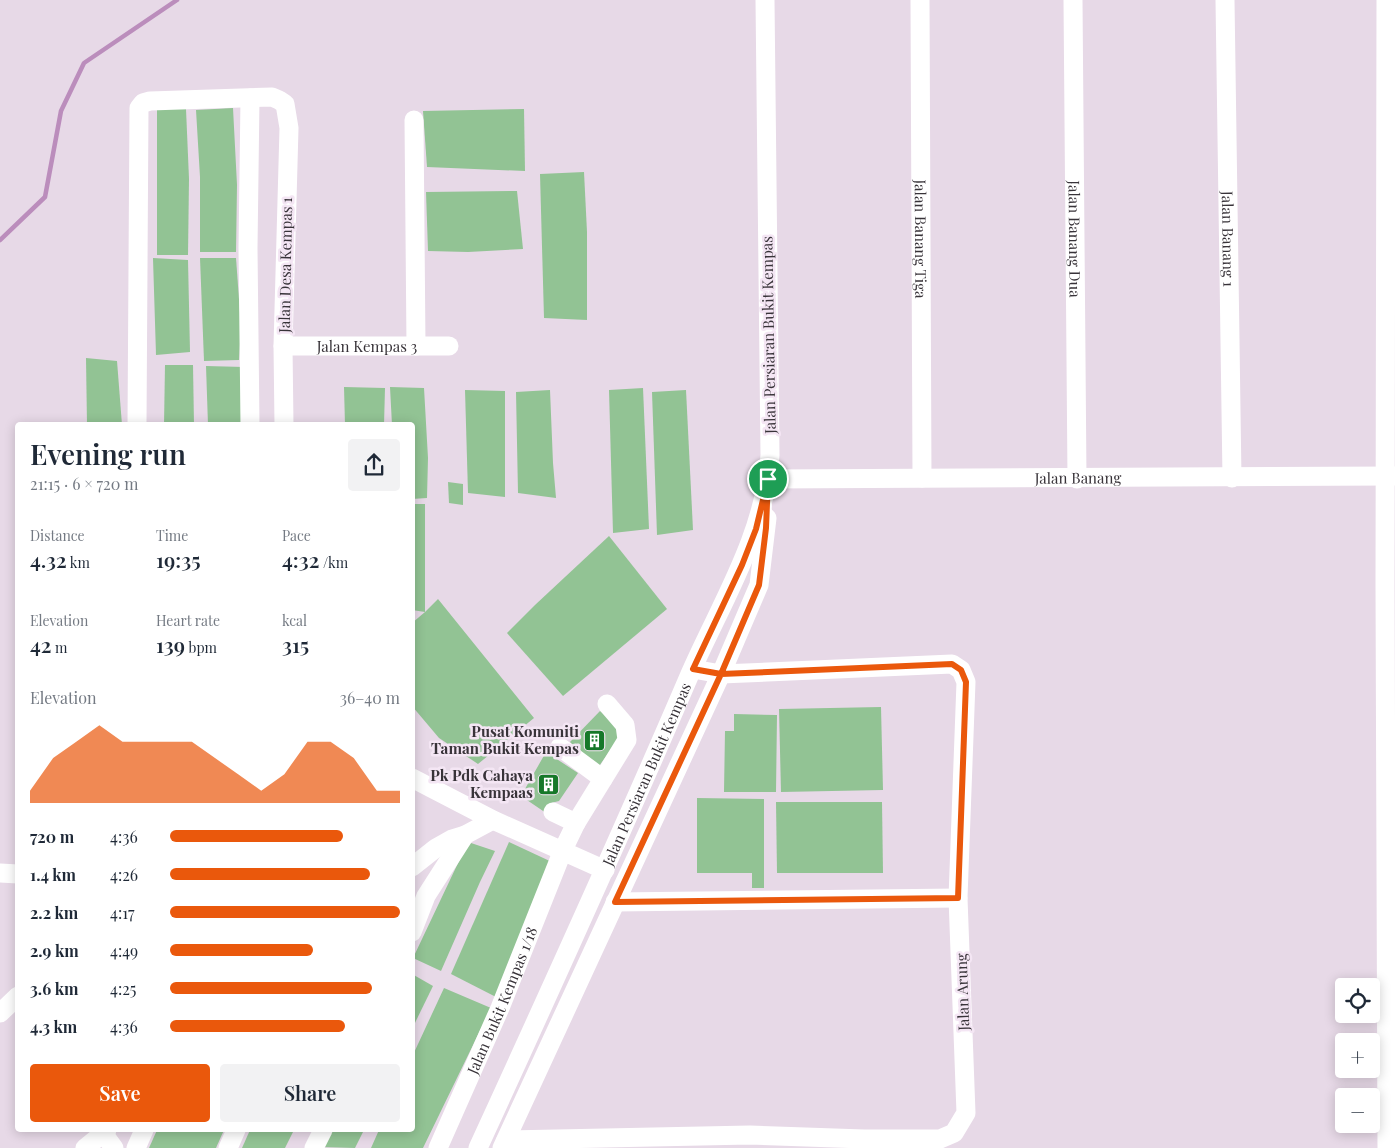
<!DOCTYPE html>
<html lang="en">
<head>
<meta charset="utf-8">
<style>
  body { margin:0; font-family:"Playfair Display",serif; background:#f2f2f3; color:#1f2937; height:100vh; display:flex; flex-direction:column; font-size:19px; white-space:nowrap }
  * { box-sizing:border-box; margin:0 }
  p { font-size:16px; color:#747a83 }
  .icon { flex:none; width:28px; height:28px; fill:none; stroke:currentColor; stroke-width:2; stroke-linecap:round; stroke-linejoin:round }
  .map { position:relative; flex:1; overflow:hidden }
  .sheet { position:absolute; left:15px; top:422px; width:400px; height:710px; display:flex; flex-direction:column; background:#fff; border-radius:5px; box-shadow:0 2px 12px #0003 }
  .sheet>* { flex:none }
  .buttons { position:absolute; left:1335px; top:978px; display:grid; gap:10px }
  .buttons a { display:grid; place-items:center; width:45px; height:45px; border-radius:5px; background:#fff; box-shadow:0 2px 12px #0003; font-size:25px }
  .pin { position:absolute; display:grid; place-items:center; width:42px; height:42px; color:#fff; margin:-21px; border:2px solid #fff; border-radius:50%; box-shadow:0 1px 5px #0007 }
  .round { display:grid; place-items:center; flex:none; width:52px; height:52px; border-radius:5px; background:#f2f2f3 }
  .headline { display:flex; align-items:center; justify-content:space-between; height:85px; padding:0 15px }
  h1 { font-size:28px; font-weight:600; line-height:38px }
  .metrics { display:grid; grid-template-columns:repeat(3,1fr); gap:8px; height:85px; padding:5px 15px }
  .metrics div { display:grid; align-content:center }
  .metrics b { font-size:21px; font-weight:600 }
  .metrics small { font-size:14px; font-weight:400 }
  .metrics p { font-size:14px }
  .chart { height:140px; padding:10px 15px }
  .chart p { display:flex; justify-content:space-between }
  .chart svg { width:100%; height:90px; margin-top:5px; fill:#ea580c; opacity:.7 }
  .action { display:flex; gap:10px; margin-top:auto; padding:10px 15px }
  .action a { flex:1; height:58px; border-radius:5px; background:#ea580c; color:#fff; font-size:20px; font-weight:600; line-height:58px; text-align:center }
  .action a+a { background:#f2f2f3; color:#1f2937 }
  ul { padding:0 15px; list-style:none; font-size:16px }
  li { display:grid; grid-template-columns:80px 60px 1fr; align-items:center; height:38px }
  li i { height:12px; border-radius:6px; background:#ea580c }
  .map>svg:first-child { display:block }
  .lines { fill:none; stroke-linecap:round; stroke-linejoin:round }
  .stream { stroke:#bb8dbc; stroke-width:4.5 }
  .building { fill:#92c394 }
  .minor { stroke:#fff; stroke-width:19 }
  .route-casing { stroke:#fff; stroke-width:10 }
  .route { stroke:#ea580c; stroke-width:6 }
  .labels { text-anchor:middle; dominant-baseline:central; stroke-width:5; stroke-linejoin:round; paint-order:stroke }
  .street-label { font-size:15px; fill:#383339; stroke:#f4e6f4 }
  .poi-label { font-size:15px; font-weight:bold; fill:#383339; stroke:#f4e6f4; text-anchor:end }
</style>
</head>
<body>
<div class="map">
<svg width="1395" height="1148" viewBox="0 0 1395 1148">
  <rect width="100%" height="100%" fill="#e7d9e7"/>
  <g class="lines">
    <polyline class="stream" points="0,240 45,197 61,111 84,63 177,0"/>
  </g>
  <g class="building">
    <polygon points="157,108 186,109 189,179 188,255 157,255"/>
    <polygon points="233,108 237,185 236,252 200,252 200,177 196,110"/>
    <polygon points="524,109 525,171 427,167 423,111"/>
    <polygon points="584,172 587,232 587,320 544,318 540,174"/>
    <polygon points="517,191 523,249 468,252 428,251 426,192"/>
    <polygon points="153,258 188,260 190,352 156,355"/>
    <polygon points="200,258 236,258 241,327 239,360 204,361"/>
    <polygon points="86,358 117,361 122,425 87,425"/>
    <polygon points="165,365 193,365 194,425 164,425"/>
    <polygon points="206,366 244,367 246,425 208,425"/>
    <polygon points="344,387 385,388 384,425 345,425"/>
    <polygon points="390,387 424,388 428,458 427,498 412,499 412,425 392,425"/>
    <polygon points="643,388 649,529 613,533 609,390"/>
    <polygon points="465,390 505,391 505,497 468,493"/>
    <polygon points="550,390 553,463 556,498 518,493 516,392"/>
    <polygon points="686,390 693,530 657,535 652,392"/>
    <polygon points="448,482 463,484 463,505 449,503"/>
    <polygon points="412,504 425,504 425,612 438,599 534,718 478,764 439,738 412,706 412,623 425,612 412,610"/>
    <polygon points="609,536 667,609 563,696 507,633 535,605"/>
    <polygon points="881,707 883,790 781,792 779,709"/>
    <polygon points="600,711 619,728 619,738 597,769 570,742"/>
    <polygon points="734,714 777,715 776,792 724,792 725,731 734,731"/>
    <polygon points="546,752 578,773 559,801 551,803 546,813 521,796"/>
    <polygon points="697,798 764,799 764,888 752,888 752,873 697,873"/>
    <polygon points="776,802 882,802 883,873 777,873"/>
    <polygon points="468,842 495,851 480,882 441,971 413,958"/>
    <polygon points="509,842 554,863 496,997 451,974"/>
    <polygon points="412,974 433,986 412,1029"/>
    <polygon points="444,988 491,1008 423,1148 371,1148 379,1130 412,1130 412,1057"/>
    <polygon points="157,1130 224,1130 216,1148 149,1148"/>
    <polygon points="250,1130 294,1130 285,1148 242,1148"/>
    <polygon points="329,1130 364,1130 355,1148 321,1147"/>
  </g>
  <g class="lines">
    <g class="minor">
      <path id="s1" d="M920 0 922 478"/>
      <path id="s2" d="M1073 0 1077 479"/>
      <path id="s3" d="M1225 0 1232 478"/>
      <polyline points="1386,0 1385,585 1387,1148"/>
      <polyline points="414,120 416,346"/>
      <path id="s4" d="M283 346H449"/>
      <polyline points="137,425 139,108 143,103 150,101 272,97 279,100 285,104 289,128 283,346 284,425"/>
      <polyline points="250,425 248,248 250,98"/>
      <path id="s5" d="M769 479 1395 476"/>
      <polyline points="560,747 603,779"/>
      <polyline points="412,778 493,820 605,870"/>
      <polyline points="576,823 627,740 625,725 607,704"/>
      <polyline points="412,867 436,848 452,839 465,835 493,820"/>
      <polyline points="0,873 18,874"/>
      <polyline points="615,902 958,898"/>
      <polyline points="412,932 426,896 465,835"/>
      <polyline points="0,1013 18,996"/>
      <polyline points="103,1133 114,1148"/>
      <polyline points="506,1140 750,1135 864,1139 940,1139 954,1133 966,1113 958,898 966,682 961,670 952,664 721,674 693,669"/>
      <polyline points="85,1148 107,1130"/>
      <polyline points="136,1148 144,1130"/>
      <polyline points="228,1148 236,1130"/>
      <polyline points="314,1148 323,1130"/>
      <path id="s6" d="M438 1148 500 1008 563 850 576 823 553 812"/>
      <path id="s7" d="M478 1148C550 991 622 833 690 674 721 603 765 535 770 455L765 0"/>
      <polyline points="502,1148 721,674 759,585 767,518"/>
    </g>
  </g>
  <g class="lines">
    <defs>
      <polyline id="route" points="768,479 756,529 742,565 693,669 721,674 952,664 961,670 966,682 958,898 615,902 721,674 759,585 766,528 768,479"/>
    </defs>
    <use href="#route" class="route-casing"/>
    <use href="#route" class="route"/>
  </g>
  <defs>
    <symbol id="building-square" viewBox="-11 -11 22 22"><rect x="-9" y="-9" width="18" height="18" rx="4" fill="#167829" stroke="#f4e6f4"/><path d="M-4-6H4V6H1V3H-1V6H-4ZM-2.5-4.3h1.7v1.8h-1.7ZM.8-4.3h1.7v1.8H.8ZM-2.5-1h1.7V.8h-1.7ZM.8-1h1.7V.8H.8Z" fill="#fff"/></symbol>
  </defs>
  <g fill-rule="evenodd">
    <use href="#building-square" x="582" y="728" width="25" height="25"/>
    <use href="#building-square" x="536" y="772" width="25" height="25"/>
  </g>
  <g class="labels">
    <g class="street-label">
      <text stroke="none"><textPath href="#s1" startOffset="239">Jalan Banang Tiga</textPath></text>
      <text stroke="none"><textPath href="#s2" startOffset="239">Jalan Banang Dua</textPath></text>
      <text stroke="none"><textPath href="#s3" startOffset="239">Jalan Banang 1</textPath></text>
      <text transform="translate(285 265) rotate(-89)">Jalan Desa Kempas 1</text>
      <text transform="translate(768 335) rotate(-91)">Jalan Persiaran Bukit Kempas</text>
      <text stroke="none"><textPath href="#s4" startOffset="84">Jalan Kempas 3</textPath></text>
      <text stroke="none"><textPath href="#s5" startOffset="309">Jalan Banang</textPath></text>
      <text stroke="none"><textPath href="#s7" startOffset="410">Jalan Persiaran Bukit Kempas</textPath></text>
      <text transform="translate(962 992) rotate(-92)">Jalan Arung</text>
      <text stroke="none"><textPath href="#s6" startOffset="161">Jalan Bukit Kempas 1/18</textPath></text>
    </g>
    <g class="poi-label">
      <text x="579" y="731">Pusat Komuniti<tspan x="579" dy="17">Taman Bukit Kempas</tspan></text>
      <text x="533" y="775">Pk Pdk Cahaya<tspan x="533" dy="17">Kempaas</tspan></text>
    </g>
  </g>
</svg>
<div class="buttons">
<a><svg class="icon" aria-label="locate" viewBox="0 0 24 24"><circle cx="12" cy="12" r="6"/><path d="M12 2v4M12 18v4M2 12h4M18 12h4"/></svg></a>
<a>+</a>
<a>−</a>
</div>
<div class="pin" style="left:768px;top:479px;background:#1e9e55"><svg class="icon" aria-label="arrive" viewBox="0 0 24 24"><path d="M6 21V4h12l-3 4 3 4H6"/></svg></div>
<section class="sheet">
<div class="headline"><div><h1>Evening run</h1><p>21:15 · 6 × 720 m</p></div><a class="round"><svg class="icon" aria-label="share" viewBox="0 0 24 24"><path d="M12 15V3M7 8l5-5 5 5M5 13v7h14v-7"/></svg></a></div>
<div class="metrics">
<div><p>Distance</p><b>4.32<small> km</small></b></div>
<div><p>Time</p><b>19:35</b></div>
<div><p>Pace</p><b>4:32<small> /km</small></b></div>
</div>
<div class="metrics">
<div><p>Elevation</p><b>42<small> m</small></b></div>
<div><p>Heart rate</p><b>139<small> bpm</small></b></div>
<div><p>kcal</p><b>315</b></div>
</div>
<div class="chart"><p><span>Elevation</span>36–40 m</p>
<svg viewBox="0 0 160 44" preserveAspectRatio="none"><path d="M0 44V38L10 22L20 14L30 6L40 14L50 14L60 14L70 14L80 22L90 30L100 38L110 30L120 14L130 14L140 22L150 38L160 38V44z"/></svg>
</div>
<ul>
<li><b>720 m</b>4:36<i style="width:75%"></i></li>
<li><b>1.4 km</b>4:26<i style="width:87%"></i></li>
<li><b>2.2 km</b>4:17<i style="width:100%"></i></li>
<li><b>2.9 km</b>4:49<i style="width:62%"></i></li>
<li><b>3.6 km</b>4:25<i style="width:88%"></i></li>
<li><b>4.3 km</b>4:36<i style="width:76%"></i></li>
</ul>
<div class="action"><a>Save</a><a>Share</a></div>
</section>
</div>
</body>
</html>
